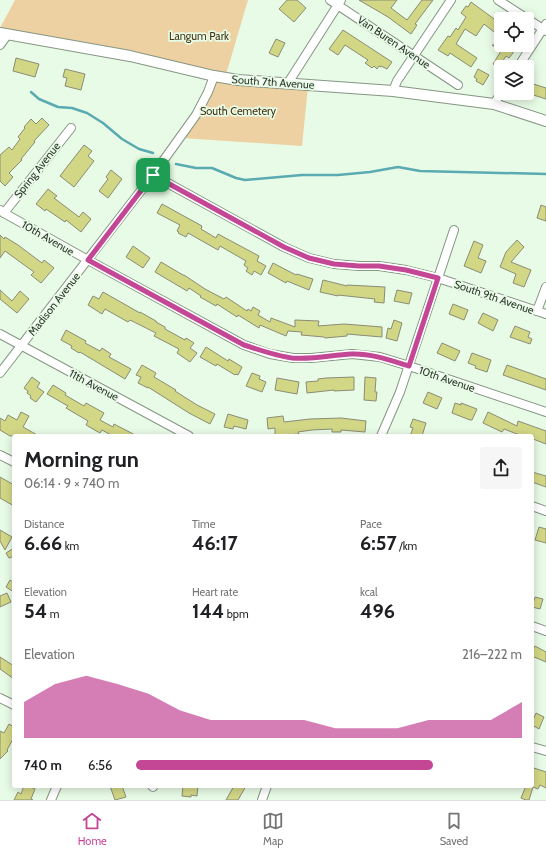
<!DOCTYPE html>
<html lang="en">
<head>
<meta charset="utf-8">
<style>
  body { margin:0; font-family:Cabin,sans-serif; background:#f6f6f6; color:#202124; height:100vh; display:flex; flex-direction:column; font-size:15px; white-space:nowrap }
  * { box-sizing:border-box; margin:0 }
  p { font-size:13px; color:#757577 }
  .icon { flex:none; width:22px; height:22px; fill:none; stroke:currentColor; stroke-width:2; stroke-linecap:round; stroke-linejoin:round }
  .map { position:relative; flex:1; overflow:hidden }
  .side { position:absolute; left:12px; top:434px; width:522px; height:354px; display:flex; flex-direction:column; background:#fff; border-radius:4px; box-shadow:0 2px 10px #0003 }
  .side>* { flex:none }
  .buttons { position:absolute; left:494px; top:12px; display:grid; gap:8px }
  .buttons a { display:grid; place-items:center; width:40px; height:40px; border-radius:4px; background:#fff; box-shadow:0 2px 10px #0003; font-size:20px }
  .pin { position:absolute; display:grid; place-items:center; width:34px; height:34px; color:#fff; margin:-17px; border-radius:8px; box-shadow:0 2px 6px #0006 }
  .round { display:grid; place-items:center; flex:none; width:42px; height:42px; border-radius:4px; background:#f6f6f6 }
  .summary { display:flex; align-items:center; justify-content:space-between; height:68px; padding:0 12px }
  h1 { font-size:22px; font-weight:700; line-height:30px }
  .figures { display:grid; grid-template-columns:repeat(3,1fr); gap:6px; height:68px; padding:4px 12px }
  .figures div { display:grid; align-content:center }
  .figures b { font-size:20px; font-weight:700 }
  .figures small { font-size:11px; font-weight:400 }
  .figures p { font-size:11px }
  .chart { height:112px; padding:8px 12px }
  .chart p { display:flex; justify-content:space-between }
  .chart svg { width:100%; height:72px; margin-top:4px; fill:#c44796; opacity:.7 }
  ul { padding:0 12px; list-style:none; font-size:13px }
  li { display:grid; grid-template-columns:64px 48px 1fr; align-items:center; height:30px }
  li i { height:10px; border-radius:5px; background:#c44796 }
  .dock { display:flex; justify-content:space-around; align-items:center; height:56px; border-top:1px solid #e0e0e0; background:#fff; font-size:11px; color:#757577 }
  .dock a { display:grid; justify-items:center; gap:2px }
  .dock .selected { color:#c44796 }
  .map>svg:first-child { display:block }
  .green { fill:#eed1a2 }
  .lines { fill:none; stroke-linecap:round; stroke-linejoin:round }
  .stream { stroke:#5aaab1; stroke-width:2.5 }
  .building { fill:#d2d786; stroke:#8a8c75 }
  .minor-casing { stroke:#859684; stroke-width:10 }
  .tertiary-casing { stroke:#859684; stroke-width:12 }
  .minor { stroke:#fff; stroke-width:8 }
  .tertiary { stroke:#fff; stroke-width:10 }
  .route-casing { stroke:#fff; stroke-width:8 }
  .route { stroke:#c44796; stroke-width:5 }
  .labels { text-anchor:middle; dominant-baseline:central; stroke-width:3.5; stroke-linejoin:round; paint-order:stroke }
  .park-label { font-size:11px; fill:#473515; stroke:#e8fbe6 }
  .street-label { font-size:11px; fill:#313931; stroke:#e8fbe6 }
</style>
</head>
<body>
<div class="map">
<svg width="546" height="800" viewBox="0 0 546 800">
  <rect width="100%" height="100%" fill="#e8fbe6"/>
  <g class="green">
    <polygon points="15,0 248,0 225,78 0,31 0,28"/>
    <polygon points="215,78 308,87 302,146 182,138"/>
  </g>
  <g class="lines">
    <g class="stream">
      <polyline points="31,92 39,99 58,107 72,108 87,113 103,123 122,139 139,149 153,153"/>
      <polyline points="176,164 196,168 212,168 236,178 245,180 302,175 338,175 370,172 398,167 420,171 546,174"/>
    </g>
  </g>
  <g class="building">
    <polygon points="287,0 297,0 306,8 294,22 279,9"/>
    <polygon points="359,0 397,0 391,8 407,20 422,0 433,0 415,24 417,25 411,34 388,17"/>
    <polygon points="471,2 501,24 501,45 519,45 509,58 506,56 499,67 493,64 501,51 492,45 494,45 499,36 484,24 476,36 465,29 456,44 477,58 471,67 450,53 448,56 438,50 448,36 450,37 456,28 458,30 466,17 461,13 466,6 468,7"/>
    <polygon points="343,30 392,62 387,69 381,66 381,67 379,66 377,69 374,66 372,68 365,63 368,60 345,45 338,55 329,49"/>
    <polygon points="276,39 285,43 278,57 269,53"/>
    <polygon points="16,58 39,64 35,77 13,71"/>
    <polygon points="65,69 85,74 81,90 65,86 67,78 63,77"/>
    <polygon points="478,69 489,75 483,85 476,81 477,79 474,77"/>
    <polygon points="527,82 546,88 546,99 527,93"/>
    <polygon points="42,118 49,125 34,141 35,142 21,159 22,160 9,173 13,177 5,186 0,181 0,155 9,147 12,150 20,139 18,137 25,128 24,127 31,119 36,124"/>
    <polygon points="84,145 92,151 88,156 94,161 74,187 60,176"/>
    <polygon points="111,170 122,179 108,198 99,191 108,179 106,177"/>
    <polygon points="48,189 57,196 54,198 79,217 83,212 91,219 81,232 66,220 65,222 46,209 45,211 36,204"/>
    <polygon points="162,204 202,226 201,229 216,238 218,234 259,256 257,261 266,266 261,275 254,271 252,275 246,271 248,268 244,265 246,261 220,246 218,250 188,233 186,237 178,233 179,232 177,231 180,225 157,213"/>
    <polygon points="541,205 546,207 546,221 537,218"/>
    <polygon points="0,235 4,239 5,237 18,245 42,263 44,260 54,268 41,283 31,275 34,272 5,251 0,258"/>
    <polygon points="517,240 524,247 511,262 531,270 524,287 513,283 516,274 500,267 506,252"/>
    <polygon points="474,241 483,245 478,258 486,261 481,273 464,266"/>
    <polygon points="133,246 150,258 143,268 126,257"/>
    <polygon points="161,262 183,275 184,275 205,289 224,299 226,297 247,311 248,309 251,311 253,307 260,311 258,315 270,322 271,318 295,327 295,320 319,321 318,326 344,324 382,327 382,337 347,334 347,336 325,338 324,337 301,335 302,332 288,331 286,336 260,325 259,328 238,315 237,317 217,304 216,306 200,297 201,296 189,288 187,291 155,272"/>
    <polygon points="273,263 296,275 297,274 313,279 309,290 287,281 286,283 268,273"/>
    <polygon points="323,280 347,286 347,285 385,287 384,303 374,302 375,299 338,295 338,296 320,292"/>
    <polygon points="0,290 12,301 20,291 29,299 17,313 0,299"/>
    <polygon points="397,290 412,293 409,304 394,301"/>
    <polygon points="103,292 140,313 140,312 156,321 156,322 165,327 165,329 185,340 186,338 194,343 190,348 197,353 190,362 177,353 179,349 154,336 156,333 130,320 128,322 105,309 102,314 88,305 93,296 99,299"/>
    <polygon points="453,304 468,310 464,320 449,314"/>
    <polygon points="483,313 498,320 493,331 478,323"/>
    <polygon points="394,320 402,323 397,341 386,338 388,328 391,329"/>
    <polygon points="515,326 530,332 528,337 532,339 530,344 510,337"/>
    <polygon points="66,330 86,341 85,343 100,351 102,348 111,354 109,357 131,369 125,379 80,352 79,353 71,348 72,346 61,340"/>
    <polygon points="442,343 460,351 455,361 437,353"/>
    <polygon points="206,347 228,361 229,359 242,367 238,375 236,374 235,375 217,364 216,366 200,357"/>
    <polygon points="472,353 491,360 487,372 475,368 476,366 468,363"/>
    <polygon points="142,365 156,373 154,377 176,390 175,391 197,405 215,414 210,424 189,413 148,387 148,388 138,383 141,377 136,375"/>
    <polygon points="507,365 546,379 546,390 503,375"/>
    <polygon points="252,373 260,376 259,379 266,382 262,392 246,386"/>
    <polygon points="32,377 40,383 37,387 44,392 36,402 30,398 31,396 27,393 28,391 24,388"/>
    <polygon points="354,377 354,390 334,391 334,390 307,393 306,382 318,381 318,379 326,378"/>
    <polygon points="365,377 376,378 375,392 377,392 376,401 364,400"/>
    <polygon points="277,378 299,382 297,394 275,390"/>
    <polygon points="53,385 66,393 65,395 84,406 86,403 104,413 100,420 113,427 114,424 137,436 113,436 102,430 100,433 86,425 88,421 66,408 68,406 47,394"/>
    <polygon points="428,392 442,398 437,409 423,403"/>
    <polygon points="455,403 461,405 461,403 477,409 472,420 470,420 452,413"/>
    <polygon points="21,412 29,416 23,427 39,436 10,436 0,430 0,418 5,421 8,415 17,420"/>
    <polygon points="488,412 517,426 518,421 546,431 546,444 533,439 534,436 522,436 504,429 502,432 483,423"/>
    <polygon points="228,414 248,420 246,429 234,426 233,429 224,427"/>
    <polygon points="283,416 284,422 310,419 341,418 366,421 365,432 341,430 341,432 332,432 332,429 312,430 298,432 299,434 275,436 275,428 268,429 267,418"/>
    <polygon points="413,419 426,423 422,436 410,436 413,428 410,427"/>
    <polygon points="532,472 546,476 546,487 532,482"/>
    <polygon points="0,477 14,485 14,506 0,498"/>
    <polygon points="539,527 546,529 546,543 535,540"/>
    <polygon points="0,530 12,537 5,550 0,541"/>
    <polygon points="14,548 14,556 9,558 6,553"/>
    <polygon points="10,580 14,583 14,592 6,587"/>
    <polygon points="7,593 11,602 0,607 0,596"/>
    <polygon points="535,597 543,599 540,609 532,607"/>
    <polygon points="535,646 546,652 546,662 532,656 532,652"/>
    <polygon points="0,657 14,666 14,679 0,669"/>
    <polygon points="536,713 544,717 539,729 532,725 532,722"/>
    <polygon points="9,724 14,727 14,737 7,750 8,751 0,759 0,731 4,733"/>
    <polygon points="534,768 546,772 546,788 540,785 538,789 533,787 529,800 526,800 521,798 526,786 532,786 532,775"/>
    <polygon points="24,786 29,786 35,789 31,799 33,800 14,800 18,792 21,794"/>
    <polygon points="110,786 122,786 126,797 115,800"/>
    <polygon points="183,786 198,786 197,796 191,795 191,797 182,796"/>
    <polygon points="234,786 246,786 238,800 226,800"/>
  </g>
  <g class="lines">
    <defs>
      <g id="minor">
        <polyline points="330,0 458,85"/>
        <polyline points="498,0 546,31"/>
        <polyline points="0,45 8,34"/>
        <polyline points="518,67 546,24"/>
        <polyline points="288,83 341,0"/>
        <polyline points="393,91 397,81 451,0"/>
        <polyline points="494,104 501,93"/>
        <polyline points="153,175 284,247 309,258 334,264 359,266 379,266 406,270 438,278 546,314"/>
        <polyline points="0,210 4,213 88,260 244,345 270,354 293,358 311,358 352,354 380,357 409,366 546,412"/>
        <polyline points="4,213 71,128"/>
        <polyline points="537,311 546,287"/>
        <polyline points="0,334 189,436"/>
        <polyline points="0,373 153,175 196,115 208,92 214,76"/>
        <polyline points="381,436 400,392 454,230"/>
        <polyline points="0,455 14,462"/>
        <polyline points="532,506 546,511"/>
        <polyline points="532,626 546,631"/>
        <polyline points="0,698 14,705"/>
        <polyline points="532,747 546,751"/>
        <polyline points="152,786 153,787"/>
        <polyline points="51,800 57,786"/>
        <polyline points="262,800 267,786"/>
      </g>
      <polyline id="tertiary" points="0,33 130,56 214,76 238,80 393,91 494,104 546,121"/>
    </defs>
    <use href="#minor" class="minor-casing"/>
    <use href="#tertiary" class="tertiary-casing"/>
    <use href="#minor" class="minor"/>
    <use href="#tertiary" class="tertiary"/>
  </g>
  <g class="lines">
    <defs>
      <path id="route" d="M153 175 284 247 309 258 334 264 359 266H379L406 270 438 278 409 366C390 360 370 353 351 354 332 355 312 360 292 358 276 356 260 350 244 345L88 260Z"/>
    </defs>
    <use href="#route" class="route-casing"/>
    <use href="#route" class="route"/>
  </g>
  <g class="labels">
    <g class="park-label">
      <text x="199" y="36">Langum Park</text>
      <text x="238" y="111">South Cemetery</text>
    </g>
    <g class="street-label">
      <text transform="translate(394 42) rotate(34)">Van Buren Avenue</text>
      <text transform="translate(273 82) rotate(4)">South 7th Avenue</text>
      <text transform="translate(37 170) rotate(-52)">Spring Avenue</text>
      <text transform="translate(48 238) rotate(30)">10th Avenue</text>
      <text transform="translate(494 297) rotate(19)">South 9th Avenue</text>
      <text transform="translate(54 304) rotate(-52)">Madison Avenue</text>
      <text transform="translate(447 379) rotate(19)">10th Avenue</text>
      <text transform="translate(94 385) rotate(28)">11th Avenue</text>
    </g>
  </g>
</svg>
<div class="buttons">
<a><svg class="icon" aria-label="locate" viewBox="0 0 24 24"><circle cx="12" cy="12" r="6"/><path d="M12 2v4M12 18v4M2 12h4M18 12h4"/></svg></a>
<a><svg class="icon" aria-label="layers" viewBox="0 0 24 24"><path d="M12 4l9 5-9 5-9-5zM3 14l9 5 9-5"/></svg></a>
</div>
<div class="pin" style="left:153px;top:175px;background:#1e9e55"><svg class="icon" aria-label="arrive" viewBox="0 0 24 24"><path d="M6 21V4h12l-3 4 3 4H6"/></svg></div>
<section class="side">
<div class="summary"><div><h1>Morning run</h1><p>06:14 · 9 × 740 m</p></div><a class="round"><svg class="icon" aria-label="share" viewBox="0 0 24 24"><path d="M12 15V3M7 8l5-5 5 5M5 13v7h14v-7"/></svg></a></div>
<div class="figures">
<div><p>Distance</p><b>6.66<small> km</small></b></div>
<div><p>Time</p><b>46:17</b></div>
<div><p>Pace</p><b>6:57<small> /km</small></b></div>
</div>
<div class="figures">
<div><p>Elevation</p><b>54<small> m</small></b></div>
<div><p>Heart rate</p><b>144<small> bpm</small></b></div>
<div><p>kcal</p><b>496</b></div>
</div>
<div class="chart"><p><span>Elevation</span>216–222 m</p>
<svg viewBox="0 0 160 44" preserveAspectRatio="none"><path d="M0 44V22L10 11L20 6L30 11L40 17L50 27L60 33L70 33L80 33L90 33L100 38L110 38L120 38L130 33L140 33L150 33L160 22V44z"/></svg>
</div>
<ul>
<li><b>740 m</b>6:56<i style="width:77%"></i></li>
</ul>
</section>
</div>
<nav class="dock">
<a class="selected"><svg class="icon" aria-label="home" viewBox="0 0 24 24"><path d="M3 11l9-7 9 7M6 9v11h12V9"/></svg>Home</a>
<a><svg class="icon" aria-label="map" viewBox="0 0 24 24"><path d="M3 6l6-2 6 2 6-2v14l-6 2-6-2-6 2zM9 4v14M15 6v14"/></svg>Map</a>
<a><svg class="icon" aria-label="saved" viewBox="0 0 24 24"><path d="M7 4h10v16l-5-4-5 4z"/></svg>Saved</a>
</nav>
</body>
</html>
